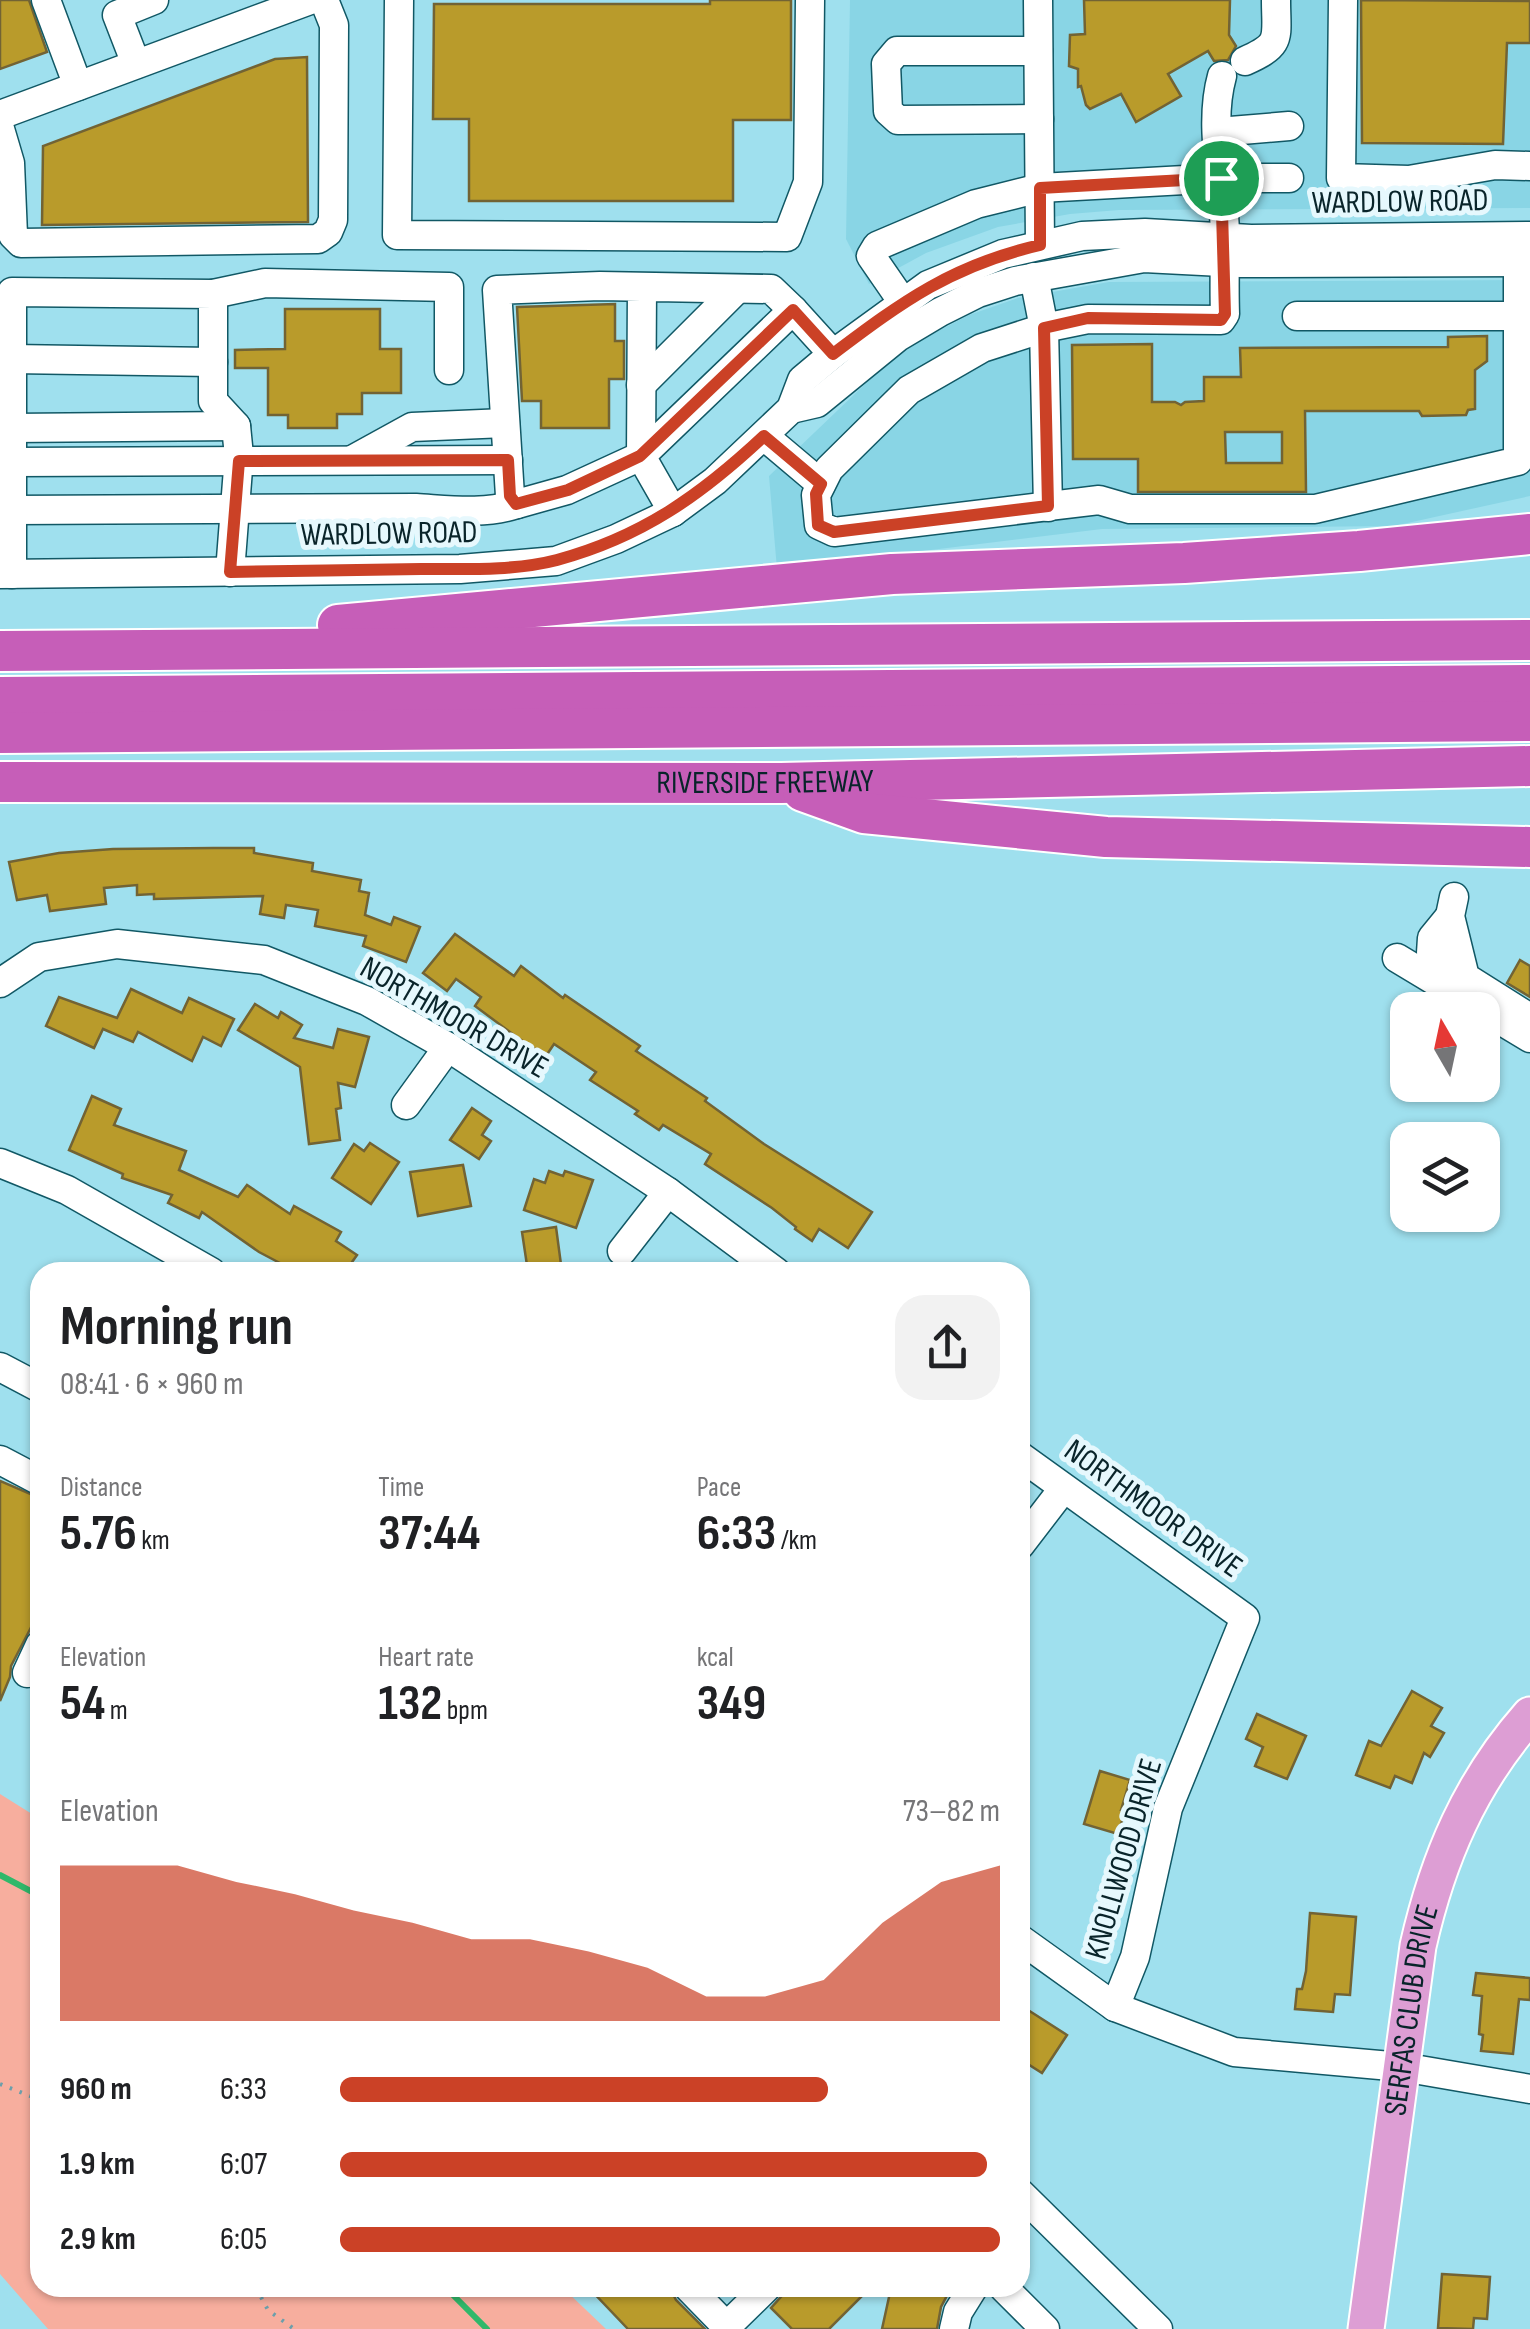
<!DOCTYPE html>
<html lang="en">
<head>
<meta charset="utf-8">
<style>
  body { margin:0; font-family:"Sofia Sans Condensed",sans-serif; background:#f2f2f2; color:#202124; height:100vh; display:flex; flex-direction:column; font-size:38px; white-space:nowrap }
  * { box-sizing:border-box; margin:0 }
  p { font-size:32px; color:#757577 }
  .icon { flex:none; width:55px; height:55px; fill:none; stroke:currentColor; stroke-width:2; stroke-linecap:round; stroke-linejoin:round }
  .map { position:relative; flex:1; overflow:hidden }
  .side { position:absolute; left:30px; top:1262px; width:1000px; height:1035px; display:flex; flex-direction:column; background:#fff; border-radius:30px; box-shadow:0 2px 8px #0004 }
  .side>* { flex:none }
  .needle { width:65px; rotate:351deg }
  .fabs { position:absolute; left:1390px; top:992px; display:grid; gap:20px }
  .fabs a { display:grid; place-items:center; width:110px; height:110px; border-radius:20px; background:#fff; box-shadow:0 2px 8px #0004; font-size:50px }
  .pin { position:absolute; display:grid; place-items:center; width:85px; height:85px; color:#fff; margin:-42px; border:5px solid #fff; border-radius:50%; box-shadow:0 2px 10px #0007 }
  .round { display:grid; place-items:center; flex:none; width:105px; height:105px; border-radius:30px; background:#f2f2f2 }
  .overview { display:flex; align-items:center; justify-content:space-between; height:170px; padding:0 30px }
  h1 { font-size:55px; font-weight:700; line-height:75px }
  .figures { display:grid; grid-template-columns:repeat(3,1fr); gap:15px; height:170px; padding:10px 30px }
  .figures div { display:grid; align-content:center }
  .figures b { font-size:50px; font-weight:700 }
  .figures small { font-size:28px; font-weight:400 }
  .figures p { font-size:28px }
  .chart { height:280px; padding:20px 30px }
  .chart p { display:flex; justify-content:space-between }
  .chart svg { width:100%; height:180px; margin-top:10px; fill:#cb4126; opacity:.7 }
  ul { padding:0 30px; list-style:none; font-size:32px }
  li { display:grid; grid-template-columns:160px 120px 1fr; align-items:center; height:75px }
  li i { height:25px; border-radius:12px; background:#cb4126 }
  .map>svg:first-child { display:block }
  .built { fill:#89d5e5 }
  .green { fill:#f7ae9e }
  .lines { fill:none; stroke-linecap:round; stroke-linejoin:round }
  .stream { stroke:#30b86a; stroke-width:6 }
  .building { fill:#b99b2b; stroke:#726334; stroke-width:2.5; fill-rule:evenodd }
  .minor-casing { stroke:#115865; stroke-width:31 }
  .major-casing { stroke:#fff; stroke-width:39 }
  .highway-casing { stroke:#fff; stroke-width:44 }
  .path { stroke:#6b9fab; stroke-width:4; stroke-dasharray:2.5 8; stroke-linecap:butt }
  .minor { stroke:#fff; stroke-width:28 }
  .major { stroke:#dd9ed4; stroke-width:35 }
  .highway { stroke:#c65eb8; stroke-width:40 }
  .route-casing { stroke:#fff; stroke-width:20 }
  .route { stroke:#cb4126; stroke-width:12 }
  .labels { text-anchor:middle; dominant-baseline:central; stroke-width:10; stroke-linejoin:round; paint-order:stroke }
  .street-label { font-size:32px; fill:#09242a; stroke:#e6f8fd }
</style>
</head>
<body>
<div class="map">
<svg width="1530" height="2329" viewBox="0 0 1530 2329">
  <rect width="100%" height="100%" fill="#9fe0ee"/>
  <g class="built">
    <polygon points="850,0 1530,0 1530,208 1119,210 1070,214 998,227 926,253 869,284 846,239"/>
    <polygon points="1530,280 1530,496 1394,526 1102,529 777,569 769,476 884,366 923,339 969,315 1018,298 1109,282"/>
  </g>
  <polygon class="green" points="0,1794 40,1819 40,2288 563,2288 606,2329 48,2329 0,2274"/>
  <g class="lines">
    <g class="stream">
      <polyline points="0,1875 40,1896"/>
      <polyline points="446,2288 487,2329"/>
    </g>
  </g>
  <g class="building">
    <polygon points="0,0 29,0 47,52 0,69"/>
    <polygon points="710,0 791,0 791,120 733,120 733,201 469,201 469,119 433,119 434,4 710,4"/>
    <polygon points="1084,0 1230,0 1229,35 1236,46 1228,60 1214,61 1208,51 1168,74 1181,96 1136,122 1121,94 1090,109 1086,105 1081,86 1078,87 1078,69 1069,66 1070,35 1085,34"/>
    <polygon points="1361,0 1530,1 1530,43 1507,43 1503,144 1362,143"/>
    <polygon points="307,57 308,222 42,225 43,146 275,59"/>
    <polygon points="615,304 615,341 624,341 624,379 609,379 609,428 541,428 541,401 522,401 517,307"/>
    <polygon points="285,309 380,309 380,349 401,349 401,393 362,393 362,414 337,414 337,428 288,428 288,415 268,415 268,368 235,368 235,350 285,349"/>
    <path d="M1487 336V361L1475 370V409L1468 410 1466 415 1422 416 1419 411H1305L1306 492H1138V459H1073L1072 345 1152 344V402H1175L1181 405 1185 402 1204 401V377H1241L1240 348 1448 347V337ZM1225 432H1282V463H1226Z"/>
    <polygon points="214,848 254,848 254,853 313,863 312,871 361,880 359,891 369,893 365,915 391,925 394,917 420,927 406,962 363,946 366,936 315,926 318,910 286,905 284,918 260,914 263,896 154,899 154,894 137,895 137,885 104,888 106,904 50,911 47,895 17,900 9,862 59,853 113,849"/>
    <polygon points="455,934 514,976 521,966 563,998 565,995 640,1046 636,1051 707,1098 705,1101 764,1144 872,1212 848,1248 819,1229 812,1241 795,1229 796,1227 772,1208 705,1164 711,1154 663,1125 659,1130 635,1114 638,1111 590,1080 596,1072 554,1044 546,1056 518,1038 475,1006 481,997 456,979 447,991 423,973"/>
    <polygon points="1520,960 1530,966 1530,997 1507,983"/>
    <polygon points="131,989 182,1013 189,998 234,1019 221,1046 203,1037 192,1061 138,1032 133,1042 103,1029 94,1048 46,1026 59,997 117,1018"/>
    <polygon points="255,1004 278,1018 281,1012 302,1025 294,1038 333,1048 338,1029 369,1037 355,1087 338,1083 341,1108 336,1109 340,1140 309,1144 300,1067 238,1030"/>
    <polygon points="92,1096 121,1109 114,1125 186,1151 179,1170 238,1197 247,1185 290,1214 294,1206 341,1232 336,1241 357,1255 345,1272 297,1272 259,1252 202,1212 199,1218 168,1203 172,1195 122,1178 123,1174 69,1150"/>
    <polygon points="472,1108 491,1121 482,1135 491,1141 479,1159 450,1140"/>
    <polygon points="370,1143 399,1162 371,1204 332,1178 354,1144 364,1151"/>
    <polygon points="463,1165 471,1206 418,1216 410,1172"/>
    <polygon points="549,1171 563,1176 565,1171 593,1180 576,1228 524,1210 534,1179 545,1183"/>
    <polygon points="556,1227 562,1272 528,1272 522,1232"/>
    <polygon points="0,1481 40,1498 40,1610 11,1666 10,1677 0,1701"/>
    <polygon points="1412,1691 1442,1708 1431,1726 1444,1733 1430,1757 1424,1753 1412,1783 1395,1776 1390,1788 1356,1775 1369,1741 1381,1746"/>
    <polygon points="1257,1714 1306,1736 1287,1779 1255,1766 1263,1747 1246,1739"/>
    <polygon points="1100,1771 1130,1780 1121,1810 1125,1811 1118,1834 1084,1824"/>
    <polygon points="1310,1913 1356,1917 1350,1995 1335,1994 1333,2012 1295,2009 1297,1989 1302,1989 1306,1971"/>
    <polygon points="1476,1973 1530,1978 1530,2000 1519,1999 1513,2054 1481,2051 1483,2035 1479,2034 1482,1996 1473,1995"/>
    <polygon points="1028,2010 1067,2035 1042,2073 1020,2059 1020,2023"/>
    <polygon points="1442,2274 1490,2277 1487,2319 1474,2318 1473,2329 1438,2328"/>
    <polygon points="589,2288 670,2288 676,2300 705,2329 628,2329"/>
    <polygon points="789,2288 870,2288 829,2329 792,2329 771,2308"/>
    <polygon points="891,2288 951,2288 941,2307 937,2329 882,2329"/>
  </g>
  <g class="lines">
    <defs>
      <g id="minor">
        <polyline points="46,0 78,86"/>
        <polyline points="399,0 397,235 787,237 808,182 810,0"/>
        <polyline points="1038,0 1040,245"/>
        <polyline points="1343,0 1341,178 1409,180 1495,165 1530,166"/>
        <polyline points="1038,51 897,51 886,64 888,111 898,120 1039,119"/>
        <path d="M1245 61C1283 44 1276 39 1276 0"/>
        <polyline points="136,64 117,15 154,0"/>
        <path d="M1222 76C1208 126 1224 182 1225 234 1225 261 1224 287 1225 314L1221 320 1088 319 1044 328 982 348 909 390 829 469 816 495 819 525 834 532 1099 500 1130 509H1315L1518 461V262"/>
        <polyline points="0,115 310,0"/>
        <polyline points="0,129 10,163 13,235 21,243 318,239 328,232 333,220 334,25 324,0"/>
        <polyline points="1218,132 1289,126"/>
        <polyline points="1034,277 1044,328 1048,507"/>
        <polyline points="642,287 641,456 567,490 517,504 510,496 497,290 600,286 771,289 793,310"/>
        <polyline points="213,294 265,283 449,287 449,370"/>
        <polyline points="902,301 871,256 877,246 976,204 1040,188 1221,178 1289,178"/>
        <polyline points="1297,316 1518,316"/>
        <polyline points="12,359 213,362"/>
        <polyline points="641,385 737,289"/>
        <polyline points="791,409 817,403 898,337 940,312 978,293 1015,281 1144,258 1241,263 1530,262"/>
        <polyline points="12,428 236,426"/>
        <polyline points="764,436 821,484"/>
        <polyline points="352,460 412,427 505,423"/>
        <polyline points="12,462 508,460"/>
        <path d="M12 510 416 508C450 510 483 515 517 504"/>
        <polyline points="673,512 641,456 793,310 833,354"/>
        <polyline points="0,574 460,569 556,561 616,539 673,512 715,481 791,409 802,380 833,354 928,285 1003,254 1082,236 1145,233 1251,239 1530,236"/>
        <polyline points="12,574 12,292 213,294 213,401 236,426 239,456 230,572"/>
        <polyline points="1454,897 1450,916 1465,977 1530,1018"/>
        <polyline points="1450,916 1432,938 1431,953 1441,964 1465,977"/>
        <polyline points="1397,958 1530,1038"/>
        <polyline points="0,983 39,957 117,944 264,960 367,1001 448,1047 668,1192 776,1272"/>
        <polyline points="406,1105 448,1047"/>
        <polyline points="0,1163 67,1190 211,1272"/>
        <polyline points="622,1251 668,1192"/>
        <polyline points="0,1367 40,1388"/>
        <polyline points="1020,1456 1245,1618 1168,1808 1135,1957 1115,2007"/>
        <polyline points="0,1460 40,1481"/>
        <polyline points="1020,1545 1063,1489"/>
        <polyline points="27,1673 40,1645"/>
        <polyline points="1020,1939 1115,2007 1234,2052 1402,2067 1530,2089"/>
        <polyline points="1020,2193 1158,2329"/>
        <polyline points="689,2288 729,2329"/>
        <polyline points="1004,2288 1045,2329"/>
        <polyline points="726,2327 766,2288"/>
        <polyline points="954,2329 958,2312 973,2288"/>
      </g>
      <g id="major">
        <path id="s1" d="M1366 2329 1418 1946C1438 1858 1470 1783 1530 1715"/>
      </g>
      <g id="highway">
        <polyline points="338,625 892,574 1184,563 1359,551 1530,534"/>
        <polyline points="0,651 1530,640"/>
        <polyline points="0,697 1530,685"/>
        <polyline points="0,733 1530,721"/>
        <path id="s2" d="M0 782 781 783 1530 766"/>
        <polyline points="803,791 864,813 1106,837 1530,847"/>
      </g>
    </defs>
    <use href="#minor" class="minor-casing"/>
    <use href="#major" class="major-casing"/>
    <use href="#highway" class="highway-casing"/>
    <g class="path">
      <polyline points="0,2084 40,2100"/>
      <polyline points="256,2288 268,2310 294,2329"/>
    </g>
    <use href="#minor" class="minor"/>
    <use href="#major" class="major"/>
    <use href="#highway" class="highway"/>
  </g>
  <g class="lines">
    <defs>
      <path id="route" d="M1221 178 1225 314 1221 320 1088 318 1044 328 1048 506 834 532 818 525 816 494 821 484 764 436C701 495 642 537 557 560 515 571 465 569 421 569 357 570 294 571 230 572L239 461 508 460 510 496 516 504 568 490 640 456 793 310 833 354C903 301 953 265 1040 245V188Z"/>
    </defs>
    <use href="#route" class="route-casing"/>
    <use href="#route" class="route"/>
  </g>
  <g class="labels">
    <g class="street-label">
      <text transform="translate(1400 202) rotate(-1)">WARDLOW ROAD</text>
      <text transform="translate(389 534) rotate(-1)">WARDLOW ROAD</text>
      <text stroke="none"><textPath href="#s2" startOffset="765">RIVERSIDE FREEWAY</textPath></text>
      <text transform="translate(454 1018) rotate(30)">NORTHMOOR DRIVE</text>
      <text transform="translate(1153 1509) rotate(36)">NORTHMOOR DRIVE</text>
      <text transform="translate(1124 1859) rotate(-74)">KNOLLWOOD DRIVE</text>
      <text stroke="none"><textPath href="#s1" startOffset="322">SERFAS CLUB DRIVE</textPath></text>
    </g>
  </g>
</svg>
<div class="fabs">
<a><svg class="needle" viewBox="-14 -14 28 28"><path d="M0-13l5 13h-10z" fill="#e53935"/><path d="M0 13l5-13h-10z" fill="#757577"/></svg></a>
<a><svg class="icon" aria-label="layers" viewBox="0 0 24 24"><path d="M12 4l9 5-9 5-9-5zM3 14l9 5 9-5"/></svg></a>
</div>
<div class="pin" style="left:1221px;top:178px;background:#1e9e55"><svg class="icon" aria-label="arrive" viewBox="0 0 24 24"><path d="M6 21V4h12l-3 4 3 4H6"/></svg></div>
<section class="side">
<div class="overview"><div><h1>Morning run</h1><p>08:41 · 6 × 960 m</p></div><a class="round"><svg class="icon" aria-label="share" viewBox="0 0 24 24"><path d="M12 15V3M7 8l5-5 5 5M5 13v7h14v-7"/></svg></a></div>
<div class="figures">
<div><p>Distance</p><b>5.76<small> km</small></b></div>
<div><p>Time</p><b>37:44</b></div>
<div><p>Pace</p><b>6:33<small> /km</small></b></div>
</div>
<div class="figures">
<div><p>Elevation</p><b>54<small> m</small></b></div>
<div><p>Heart rate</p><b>132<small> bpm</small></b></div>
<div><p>kcal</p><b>349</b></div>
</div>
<div class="chart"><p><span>Elevation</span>73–82 m</p>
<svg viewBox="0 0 160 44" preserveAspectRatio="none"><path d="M0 44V6L10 6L20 6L30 10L40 13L50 17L60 20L70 24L80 24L90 27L100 31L110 38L120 38L130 34L140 20L150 10L160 6V44z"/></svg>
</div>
<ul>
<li><b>960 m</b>6:33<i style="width:74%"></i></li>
<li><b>1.9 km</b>6:07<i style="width:98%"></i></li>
<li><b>2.9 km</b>6:05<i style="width:100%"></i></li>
</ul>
</section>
</div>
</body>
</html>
